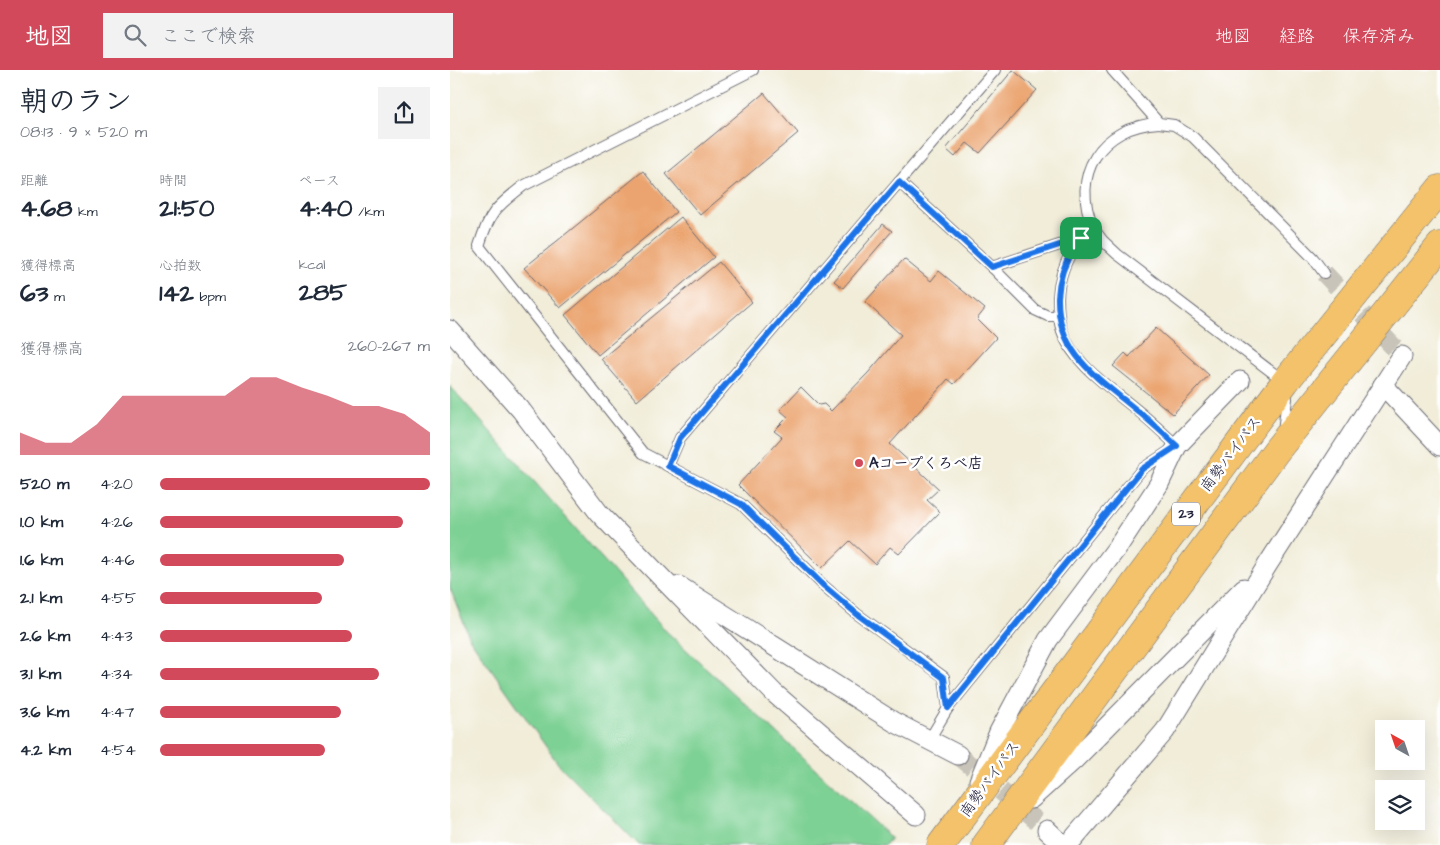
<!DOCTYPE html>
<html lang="ja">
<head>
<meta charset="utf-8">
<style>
  body { margin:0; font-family:"Architects Daughter","Klee One",sans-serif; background:#f2f2f3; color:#1f2937; height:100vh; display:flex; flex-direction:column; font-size:19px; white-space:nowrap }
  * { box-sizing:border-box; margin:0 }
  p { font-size:16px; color:#747a83 }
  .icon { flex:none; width:28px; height:28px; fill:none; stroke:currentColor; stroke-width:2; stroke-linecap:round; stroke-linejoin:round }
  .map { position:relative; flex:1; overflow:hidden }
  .details { display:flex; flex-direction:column; background:#fff; width:450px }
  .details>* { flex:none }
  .needle { width:32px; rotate:320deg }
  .buttons { position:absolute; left:925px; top:650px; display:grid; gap:10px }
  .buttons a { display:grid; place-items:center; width:50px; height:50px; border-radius:0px; background:#fff; box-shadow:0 5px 20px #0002; font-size:25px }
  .pin { position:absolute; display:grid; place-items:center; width:42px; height:42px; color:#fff; margin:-21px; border-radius:10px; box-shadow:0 2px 8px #0006 }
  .round { display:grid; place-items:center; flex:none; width:52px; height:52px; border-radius:0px; background:#f2f2f3 }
  .headline { display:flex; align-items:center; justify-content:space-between; height:85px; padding:0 20px }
  h1 { font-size:28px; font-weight:700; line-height:38px }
  .stats { display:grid; grid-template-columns:repeat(3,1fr); gap:8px; height:85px; padding:5px 20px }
  .stats div { display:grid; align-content:center }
  .stats b { font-size:25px; font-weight:700 }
  .stats small { font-size:14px; font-weight:400 }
  .stats p { font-size:14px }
  .chart { height:140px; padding:10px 20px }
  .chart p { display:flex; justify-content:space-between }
  .chart svg { width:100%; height:90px; margin-top:5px; fill:#d1495b; opacity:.7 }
  ul { padding:0 20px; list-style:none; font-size:16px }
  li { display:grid; grid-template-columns:80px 60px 1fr; align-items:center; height:38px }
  li i { height:12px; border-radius:6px; background:#d1495b }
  header { display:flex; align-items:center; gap:30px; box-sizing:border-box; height:70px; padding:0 25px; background:#d1495b; color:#fff }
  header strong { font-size:24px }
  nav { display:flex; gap:28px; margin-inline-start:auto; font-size:18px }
  .search { width:350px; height:45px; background:#f2f2f3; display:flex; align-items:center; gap:12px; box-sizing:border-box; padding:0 18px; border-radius:0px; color:#747a83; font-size:19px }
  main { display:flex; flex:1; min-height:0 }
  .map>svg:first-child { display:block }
  .green { fill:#7ed194; stroke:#507a68 }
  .building { fill:#eba46f }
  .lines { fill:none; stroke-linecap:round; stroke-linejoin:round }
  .street-tunnel { stroke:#c8c4b9; stroke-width:19; stroke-dasharray:19 9; stroke-linecap:butt }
  .lane-casing { stroke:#6a6972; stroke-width:12 }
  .street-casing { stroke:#6a6972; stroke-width:21 }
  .highway-casing { stroke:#6a6972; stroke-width:29 }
  .lane { stroke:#fff; stroke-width:10 }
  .street { stroke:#fff; stroke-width:19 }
  .highway { stroke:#f3c26a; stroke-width:28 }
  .route-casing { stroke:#fff; stroke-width:10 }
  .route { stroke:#1a73e8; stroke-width:6 }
  .poi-dot { fill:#d1495b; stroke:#fff; stroke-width:2 }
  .labels { text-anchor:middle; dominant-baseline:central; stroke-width:5; stroke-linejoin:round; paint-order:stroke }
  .shield { fill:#fff; stroke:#646476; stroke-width:1 }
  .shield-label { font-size:14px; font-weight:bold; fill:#22223b }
  .street-label { font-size:15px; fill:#22223b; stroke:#fff }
  .poi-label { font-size:15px; font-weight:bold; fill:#22223b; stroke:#fff; text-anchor:start }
</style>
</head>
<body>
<header>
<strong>地図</strong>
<div class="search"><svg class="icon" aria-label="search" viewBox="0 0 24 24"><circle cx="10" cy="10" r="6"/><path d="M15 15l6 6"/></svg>ここで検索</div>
<nav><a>地図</a><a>経路</a><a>保存済み</a></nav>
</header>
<main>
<section class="details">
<div class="headline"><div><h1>朝のラン</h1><p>08:13 · 9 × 520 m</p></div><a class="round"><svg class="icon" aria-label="share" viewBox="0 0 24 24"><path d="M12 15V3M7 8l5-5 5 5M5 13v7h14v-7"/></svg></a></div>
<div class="stats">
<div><p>距離</p><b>4.68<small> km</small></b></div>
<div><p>時間</p><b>21:50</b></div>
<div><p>ペース</p><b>4:40<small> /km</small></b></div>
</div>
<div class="stats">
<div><p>獲得標高</p><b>63<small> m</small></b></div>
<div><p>心拍数</p><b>142<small> bpm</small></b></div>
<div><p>kcal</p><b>285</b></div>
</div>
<div class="chart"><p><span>獲得標高</span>260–267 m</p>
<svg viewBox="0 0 160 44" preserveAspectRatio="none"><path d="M0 44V33L10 38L20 38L30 29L40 15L50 15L60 15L70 15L80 15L90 6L100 6L110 11L120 15L130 20L140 20L150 24L160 33V44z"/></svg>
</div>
<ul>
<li><b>520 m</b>4:20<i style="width:100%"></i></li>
<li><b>1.0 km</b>4:26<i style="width:90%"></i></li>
<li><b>1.6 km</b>4:46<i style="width:68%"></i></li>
<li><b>2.1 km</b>4:55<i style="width:60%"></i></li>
<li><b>2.6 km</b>4:43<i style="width:71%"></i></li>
<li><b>3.1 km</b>4:34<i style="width:81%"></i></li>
<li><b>3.6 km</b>4:47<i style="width:67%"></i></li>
<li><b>4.2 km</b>4:54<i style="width:61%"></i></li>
</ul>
</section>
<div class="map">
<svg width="990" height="775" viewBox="0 0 990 775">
  <rect width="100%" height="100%" fill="#fff"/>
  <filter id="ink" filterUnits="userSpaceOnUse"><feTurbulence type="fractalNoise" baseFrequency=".02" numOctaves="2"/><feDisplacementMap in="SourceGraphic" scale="10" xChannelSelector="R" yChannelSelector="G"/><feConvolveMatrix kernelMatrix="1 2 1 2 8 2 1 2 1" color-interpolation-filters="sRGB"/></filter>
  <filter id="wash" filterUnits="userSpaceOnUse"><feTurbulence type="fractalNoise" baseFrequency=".0096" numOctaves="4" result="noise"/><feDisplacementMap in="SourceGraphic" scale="20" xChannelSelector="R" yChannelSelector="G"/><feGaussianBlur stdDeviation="1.12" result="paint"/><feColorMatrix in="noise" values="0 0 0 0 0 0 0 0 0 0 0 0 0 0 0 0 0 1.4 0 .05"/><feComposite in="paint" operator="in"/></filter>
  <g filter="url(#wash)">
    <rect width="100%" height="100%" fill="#f1edd9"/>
    <polygon class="green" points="0,316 217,562 441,768 435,775 189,775 109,695 20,569 0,518"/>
    <g id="blocks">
      <g class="building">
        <polygon points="563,0 587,20 530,83 517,73 505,87 496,79"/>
        <polygon points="314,23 348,63 250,145 216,104"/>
        <polygon points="193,101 226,142 110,238 74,198"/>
        <polygon points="231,147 264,187 148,285 115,245"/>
        <polygon points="433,154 442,161 393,218 384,211"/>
        <polygon points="454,189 481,211 489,201 535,239 527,249 546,268 504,314 498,309 440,374 489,419 477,430 490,442 449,484 440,477 425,494 400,471 372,498 288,415 332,367 324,361 338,347 330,340 351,317 369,335 374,334 381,341 418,303 451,265 415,232"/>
        <polygon points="269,192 302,232 187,331 151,289"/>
        <polygon points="706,258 759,305 723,344 663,296 675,283 679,287"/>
      </g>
    </g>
  </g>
  <g filter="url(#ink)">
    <use href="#blocks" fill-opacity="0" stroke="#6a6972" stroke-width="1"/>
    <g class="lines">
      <g class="street-tunnel">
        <polyline points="874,203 952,286"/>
        <polyline points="508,685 597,760"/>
      </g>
      <defs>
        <g id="lane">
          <path d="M303 0 73 116C46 137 39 143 29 176L193 383 291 434 374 516 407 544 494 607 498 638 479 670"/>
          <polyline points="662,0 709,53 724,55 743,67 863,188 874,203"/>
          <path d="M449 112 542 197 631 168C617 186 609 204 608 227 608 238 608 250 612 261 622 293 662 319 687 340 701 351 714 364 727 376L692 399 498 638"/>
          <path d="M644 159C619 105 651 56 709 53"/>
          <polyline points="631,168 644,159 653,171 667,184 835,312 837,329 833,361"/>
          <polyline points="542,197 585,240 598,246 609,246"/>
          <polyline points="218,396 230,368 545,0"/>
        </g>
        <g id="street">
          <polyline points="0,260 71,340 149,443 203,499 324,623 466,745"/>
          <polyline points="933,315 990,376"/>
          <polyline points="229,516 444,652 508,685"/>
          <polyline points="529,711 549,662 598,570 669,475 709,414 727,376 790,311"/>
          <polyline points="581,729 624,690 794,518"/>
          <polyline points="597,760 613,775"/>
          <polyline points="618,775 715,661 818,494 952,286"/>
        </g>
        <g id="highway">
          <polyline points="491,775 835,312 990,119"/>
          <polyline points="536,775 826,381 990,176"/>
        </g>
      </defs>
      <use href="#lane" class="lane-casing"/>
      <use href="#street" class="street-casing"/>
      <use href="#highway" class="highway-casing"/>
      <use href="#lane" class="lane"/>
      <use href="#street" class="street"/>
      <use href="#highway" class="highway"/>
    </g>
  </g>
  <g class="lines" filter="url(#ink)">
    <defs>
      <path id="route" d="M449 112 542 197 631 168C617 186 609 204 608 227 607 282 645 306 684 338 699 350 713 363 727 376L692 399 498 638 494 608 407 544 374 516 291 434 218 396 230 368Z"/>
    </defs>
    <use href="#route" class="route-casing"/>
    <use href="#route" class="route"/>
  </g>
  <circle class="poi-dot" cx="409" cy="393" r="5"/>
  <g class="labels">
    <rect class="shield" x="722" y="432.5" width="28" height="23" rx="4"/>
    <g class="shield-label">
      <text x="736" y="444">23</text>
    </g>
    <g class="street-label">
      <text transform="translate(781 384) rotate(-53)">南勢バイパス</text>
      <text transform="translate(540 709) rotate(-54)">南勢バイパス</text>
    </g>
    <g class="poi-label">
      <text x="419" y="393">Aコープくろべ店</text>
    </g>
  </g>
</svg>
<div class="buttons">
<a><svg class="needle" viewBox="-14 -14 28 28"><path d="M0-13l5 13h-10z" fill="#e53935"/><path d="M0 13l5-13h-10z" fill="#747a83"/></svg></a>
<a><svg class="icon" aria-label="layers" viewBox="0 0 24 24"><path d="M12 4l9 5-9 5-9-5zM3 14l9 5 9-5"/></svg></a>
</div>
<div class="pin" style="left:631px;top:168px;background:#1e9e55"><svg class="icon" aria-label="arrive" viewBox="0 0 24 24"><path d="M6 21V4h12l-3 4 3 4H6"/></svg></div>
</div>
</main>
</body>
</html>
